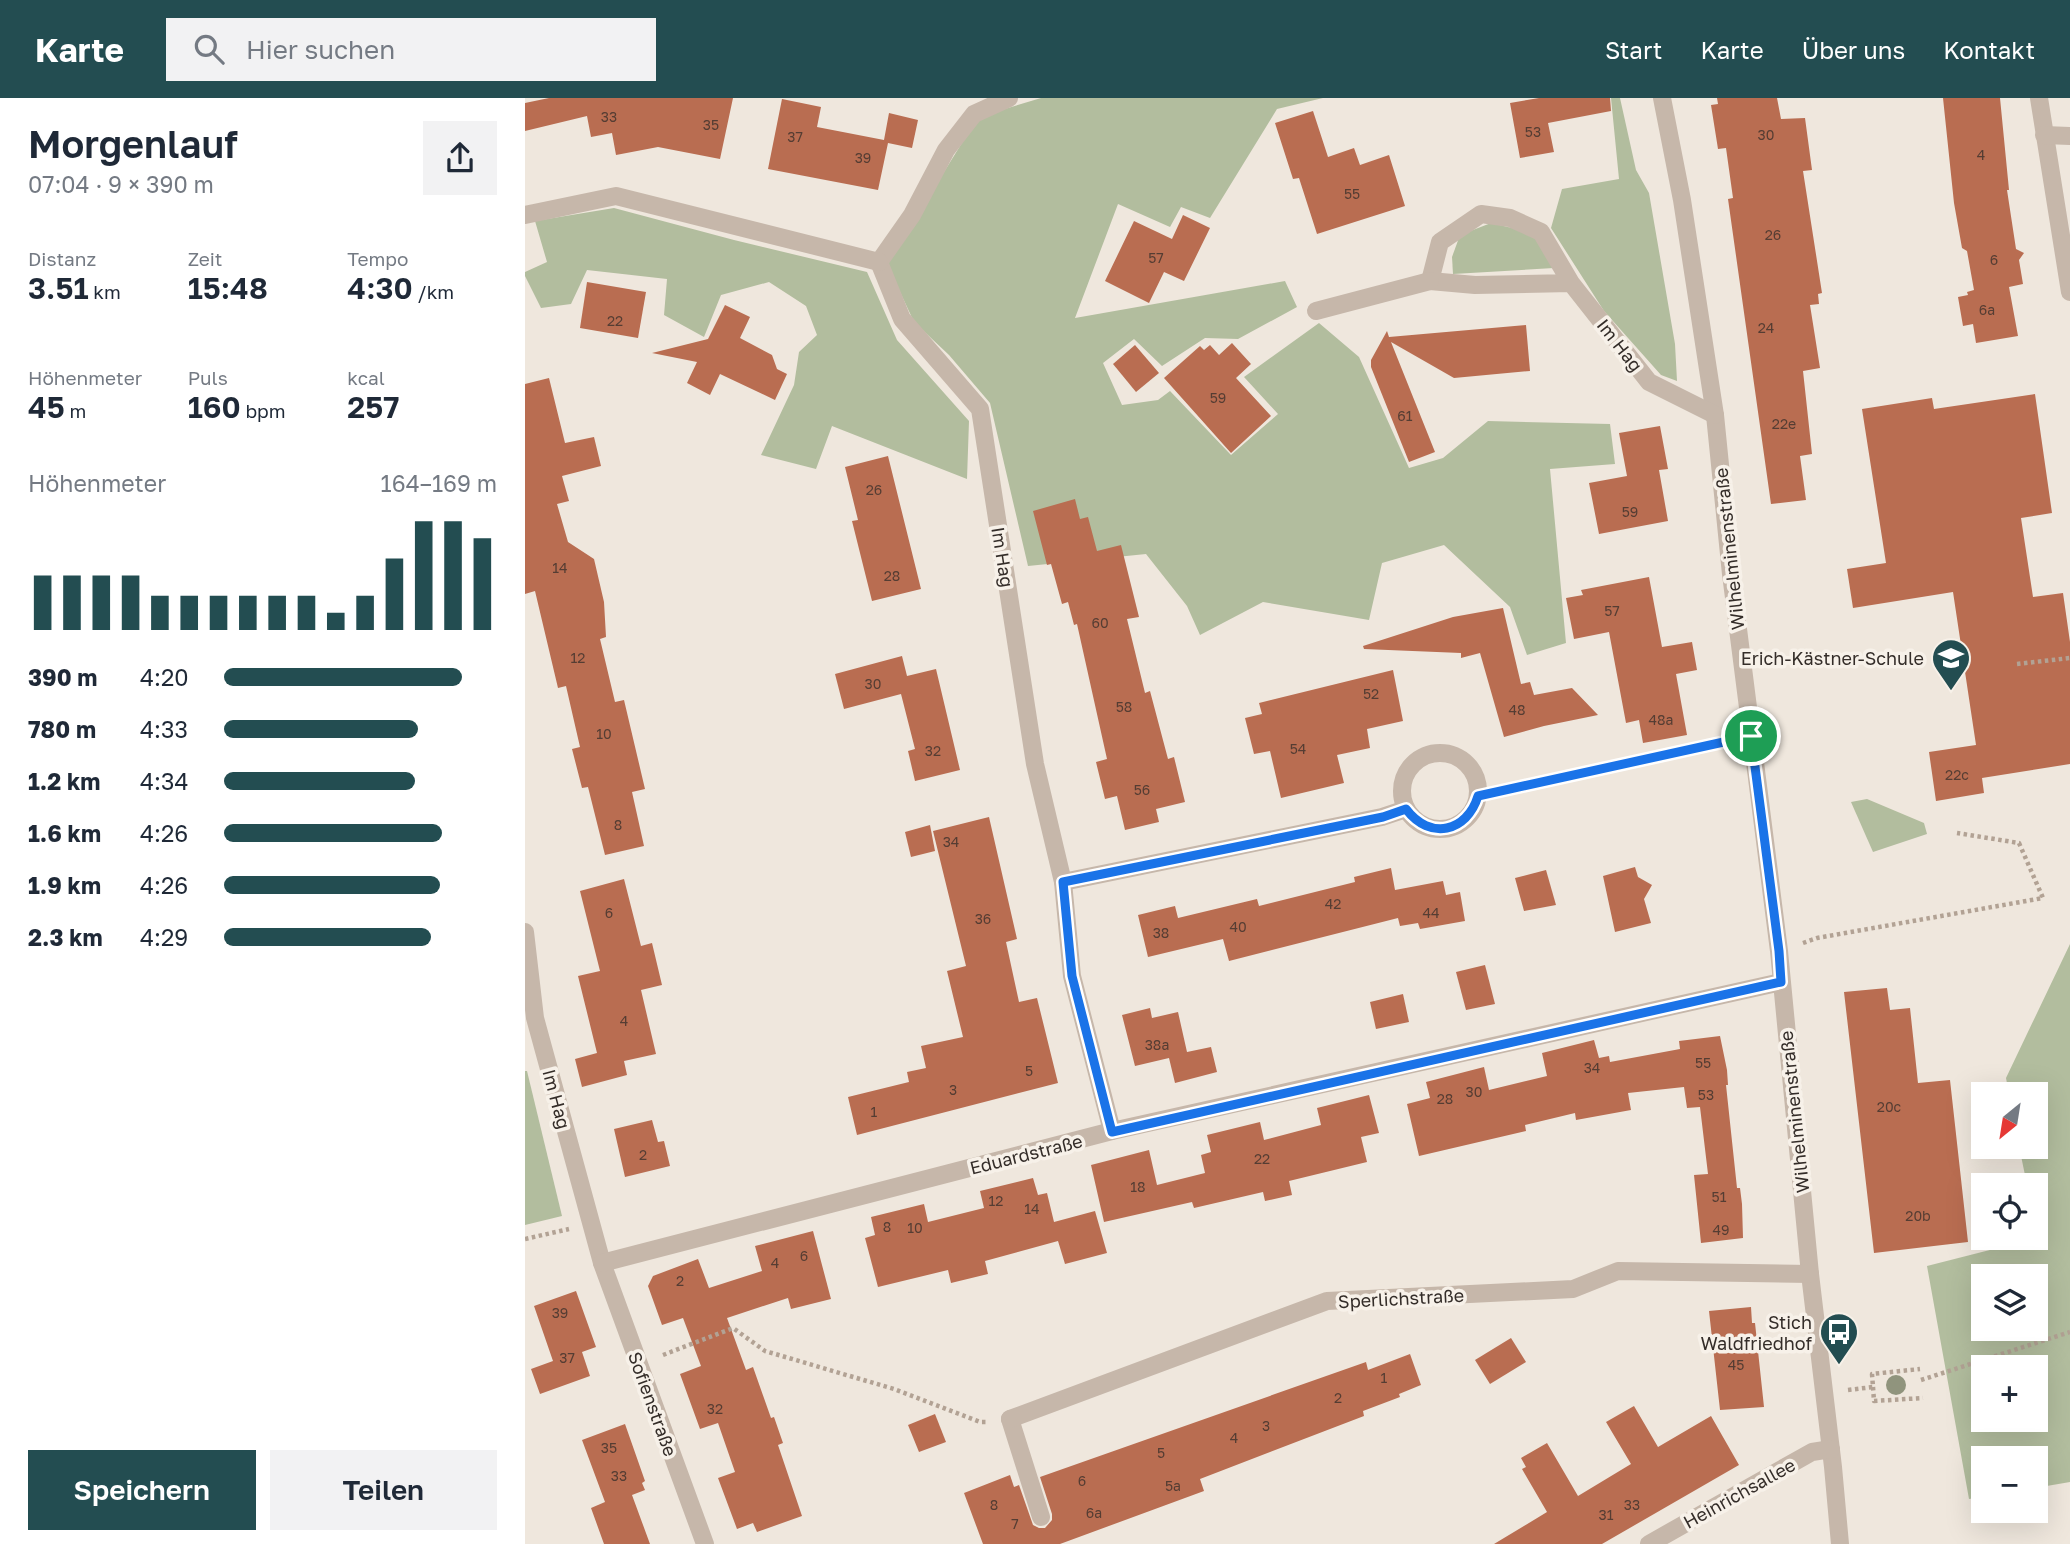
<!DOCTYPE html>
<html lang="de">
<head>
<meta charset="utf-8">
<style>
  body { margin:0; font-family:"Golos Text",sans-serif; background:#f2f2f3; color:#1f2937; height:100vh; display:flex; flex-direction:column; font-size:26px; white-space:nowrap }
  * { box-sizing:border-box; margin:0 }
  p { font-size:23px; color:#747a83 }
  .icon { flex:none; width:38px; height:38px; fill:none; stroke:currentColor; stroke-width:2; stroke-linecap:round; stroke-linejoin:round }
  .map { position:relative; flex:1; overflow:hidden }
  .details { display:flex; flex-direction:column; background:#fff; width:525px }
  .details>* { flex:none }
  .needle { width:46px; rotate:210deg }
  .controls { position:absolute; left:1446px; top:984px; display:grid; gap:14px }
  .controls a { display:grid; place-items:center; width:77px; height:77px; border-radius:0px; background:#fff; box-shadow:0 7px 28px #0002; font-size:35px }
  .pin { position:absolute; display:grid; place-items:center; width:60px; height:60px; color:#fff; margin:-30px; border:4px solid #fff; border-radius:50%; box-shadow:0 2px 7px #0007 }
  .round { display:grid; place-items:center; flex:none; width:74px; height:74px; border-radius:0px; background:#f2f2f3 }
  .headline { display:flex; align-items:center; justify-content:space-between; height:119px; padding:0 28px }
  h1 { font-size:38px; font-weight:600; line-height:52px }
  .stats { display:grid; grid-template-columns:repeat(3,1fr); gap:10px; height:119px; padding:7px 28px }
  .stats div { display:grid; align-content:center }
  .stats b { font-size:30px; font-weight:600 }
  .stats small { font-size:19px; font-weight:400 }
  .stats p { font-size:19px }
  .chart { height:196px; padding:14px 28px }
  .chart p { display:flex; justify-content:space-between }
  .chart svg { width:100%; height:126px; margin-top:7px; stroke:#234d51; stroke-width:6 }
  .primary-button { display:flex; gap:14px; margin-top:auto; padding:14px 28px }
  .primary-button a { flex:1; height:80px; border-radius:0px; background:#234d51; color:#fff; font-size:28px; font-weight:600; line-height:80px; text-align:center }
  .primary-button a+a { background:#f2f2f3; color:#1f2937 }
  ul { padding:0 28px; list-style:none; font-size:23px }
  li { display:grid; grid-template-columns:112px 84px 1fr; align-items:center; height:52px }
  li i { height:18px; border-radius:9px; background:#234d51 }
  header { display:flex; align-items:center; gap:42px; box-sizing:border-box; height:98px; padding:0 35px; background:#234d51; color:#fff }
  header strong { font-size:33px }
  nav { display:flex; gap:38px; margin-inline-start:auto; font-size:24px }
  .search { width:490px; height:63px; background:#f2f2f3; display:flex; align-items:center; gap:18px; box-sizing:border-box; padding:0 24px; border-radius:0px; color:#747a83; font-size:26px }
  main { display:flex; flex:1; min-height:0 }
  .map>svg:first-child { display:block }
  .green { fill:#b2bd9e; fill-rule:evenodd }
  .building { fill:#b96d51 }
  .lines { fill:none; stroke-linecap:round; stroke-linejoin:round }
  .path { stroke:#b2a294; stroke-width:4.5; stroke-dasharray:3.5 3.5; stroke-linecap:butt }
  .lane { stroke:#c6b7aa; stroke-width:18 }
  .street { stroke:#c6b7aa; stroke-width:18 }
  .tree { fill:#90947d }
  .route-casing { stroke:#fff; stroke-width:14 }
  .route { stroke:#1a73e8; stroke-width:9 }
  .labels { text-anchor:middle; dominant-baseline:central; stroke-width:7; stroke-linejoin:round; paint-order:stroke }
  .number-label { font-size:14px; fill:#553d33 }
  .street-label { font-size:18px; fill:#342d29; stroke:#f7f1e9 }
  .poi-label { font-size:18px; fill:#342d29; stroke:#f7f1e9; text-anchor:end }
</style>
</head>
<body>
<header>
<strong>Karte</strong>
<div class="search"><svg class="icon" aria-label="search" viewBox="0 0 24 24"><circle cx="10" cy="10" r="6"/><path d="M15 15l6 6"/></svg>Hier suchen</div>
<nav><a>Start</a><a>Karte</a><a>Über uns</a><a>Kontakt</a></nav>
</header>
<main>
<section class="details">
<div class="headline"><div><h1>Morgenlauf</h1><p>07:04 · 9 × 390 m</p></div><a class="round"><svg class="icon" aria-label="share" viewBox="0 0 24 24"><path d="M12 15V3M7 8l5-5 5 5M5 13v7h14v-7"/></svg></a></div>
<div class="stats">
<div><p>Distanz</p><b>3.51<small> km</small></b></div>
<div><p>Zeit</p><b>15:48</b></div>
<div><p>Tempo</p><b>4:30<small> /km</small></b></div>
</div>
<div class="stats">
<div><p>Höhenmeter</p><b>45<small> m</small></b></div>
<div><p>Puls</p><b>160<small> bpm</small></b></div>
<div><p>kcal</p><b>257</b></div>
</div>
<div class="chart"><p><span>Höhenmeter</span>164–169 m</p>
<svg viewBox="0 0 160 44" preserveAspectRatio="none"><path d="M5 44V25M15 44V25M25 44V25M35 44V25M45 44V32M55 44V32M65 44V32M75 44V32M85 44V32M95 44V32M105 44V38M115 44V32M125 44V19M135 44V6M145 44V6M155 44V12"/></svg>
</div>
<ul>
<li><b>390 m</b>4:20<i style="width:87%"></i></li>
<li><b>780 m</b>4:33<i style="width:71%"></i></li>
<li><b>1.2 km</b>4:34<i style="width:70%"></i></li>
<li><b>1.6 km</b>4:26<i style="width:80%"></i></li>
<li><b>1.9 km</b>4:26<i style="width:79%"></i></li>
<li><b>2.3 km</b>4:29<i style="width:76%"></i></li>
</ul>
<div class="primary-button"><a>Speichern</a><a>Teilen</a></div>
</section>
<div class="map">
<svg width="1545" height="1446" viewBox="0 0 1545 1446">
  <rect width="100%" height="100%" fill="#efe7dd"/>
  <g class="green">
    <polygon points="516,0 798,0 752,11 685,120 656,109 645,129 593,106 550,220 760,183 772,209 713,241 680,240 637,268 609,241 578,265 597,307 633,302 645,293 706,357 753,316 719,279 794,225 834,259 884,370 918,360 963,323 1085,326 1090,366 1025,371 1041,545 1002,557 985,509 919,447 857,465 844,522 738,504 675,537 662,508 621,456 503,468 465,305 424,257 389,224 362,166 453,19"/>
    <polygon points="1086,0 1095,0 1111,72 1124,95 1150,246 1152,283 1136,277 1079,213 1026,130 1037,91 1094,81"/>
    <polygon points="89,110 209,142 342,174 372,242 444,323 442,381 307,328 291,371 236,357 269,287 274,254 292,237 281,208 244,184 196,197 179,239 139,217 142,181 62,172 46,206 16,210 0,178 0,174 22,164 10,123"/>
    <polygon points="966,125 1008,135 1029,170 928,176 927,159 935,137"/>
    <polygon points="1342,701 1399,725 1402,736 1348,754 1326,704"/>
    <path d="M1545 846V1384L1510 1390V1360H1458V1399L1444 1401 1402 1168 1512 1140 1510 1087H1502L1494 1048H1510V996H1484L1481 980ZM1458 1178H1510V1230H1458ZM1458 1269H1510V1321H1458Z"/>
    <polygon points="0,973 2,973 37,1118 0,1127"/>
  </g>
  <g class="building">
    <polygon points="24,0 208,0 195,61 133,49 91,57 87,35 66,39 62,18 0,33 0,5"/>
    <polygon points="1014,0 1085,0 1086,13 1023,25 1029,54 995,60 985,5"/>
    <polygon points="1192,0 1252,0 1256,21 1280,20 1287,72 1278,73 1297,195 1293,196 1294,206 1285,207 1295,270 1278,273 1287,356 1275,358 1281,402 1246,406 1203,101 1208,100 1201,50 1193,51 1186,7 1193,6"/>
    <polygon points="1418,0 1475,0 1484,92 1482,92 1491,151 1499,155 1494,162 1498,186 1484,189 1493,238 1451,245 1448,226 1438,228 1433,199 1443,197 1442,194 1449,192 1442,153 1437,150 1429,105"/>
    <polygon points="257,1 296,9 292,29 359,42 364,15 393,22 387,50 363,45 353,92 243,71"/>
    <polygon points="788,13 803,59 829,50 835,67 864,57 880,108 792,136 774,80 768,81 750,25"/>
    <polygon points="658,117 685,130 659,183 639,174 624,205 580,183 609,123 647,141"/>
    <polygon points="62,184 121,194 113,240 55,230"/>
    <polygon points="200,207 225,219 215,240 247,257 252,271 262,276 250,302 195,276 185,297 162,285 172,264 127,255 183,241"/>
    <polygon points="1001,227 1005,273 929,280 866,244 910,354 884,364 846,269 846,262 862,233 864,239"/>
    <polygon points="707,245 726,266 711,280 746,318 706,355 639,280 675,248 679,252 685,247 694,257"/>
    <polygon points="610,247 634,275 611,294 588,266"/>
    <polygon points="24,280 40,345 69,339 76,368 37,378 44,403 32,406 43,444 69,461 79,504 81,539 75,541 90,604 99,602 120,691 107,694 119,748 80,757 63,689 57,690 47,651 55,649 41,588 33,590 10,493 0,496 0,286"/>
    <polygon points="1510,296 1527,415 1496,420 1508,499 1538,495 1545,544 1545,666 1457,680 1459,695 1411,703 1404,654 1451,647 1428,494 1328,510 1322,471 1361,465 1337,311 1407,300 1409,311"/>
    <polygon points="1135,328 1143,371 1134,372 1143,423 1074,436 1064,385 1102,378 1094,335"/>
    <polygon points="363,358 396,491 347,503 327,423 333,422 320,369"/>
    <polygon points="550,401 555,421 563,419 572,453 596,447 614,519 602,521 620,595 625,593 643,661 649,659 660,704 631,711 634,724 600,732 592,698 580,701 571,664 582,661 552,526 549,527 543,504 537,506 526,466 522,467 508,413"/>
    <polygon points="1124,479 1137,549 1167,544 1172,572 1151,576 1162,637 1118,645 1114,622 1101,625 1084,534 1049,541 1041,500 1058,497 1056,492"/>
    <polygon points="978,510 996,586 1005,584 1009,597 1047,590 1073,617 1019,628 979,639 955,555 936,560 936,555 839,551 838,548 928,519"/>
    <polygon points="377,558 382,578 411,571 435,672 390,683 383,653 390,651 376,596 319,611 310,576"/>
    <polygon points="868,572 878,623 842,631 845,650 812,657 819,685 756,700 745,653 729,656 720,620 737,616 734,605"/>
    <polygon points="464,719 492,841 481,844 494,904 512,900 533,985 332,1037 323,999 384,984 382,974 401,970 396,948 438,939 422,873 441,868 408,733"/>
    <polygon points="405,727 410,753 386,759 380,734"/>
    <polygon points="1110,769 1113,779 1127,787 1119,801 1126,825 1090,834 1078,778"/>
    <polygon points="866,770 870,792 918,783 921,797 935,794 940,823 895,831 893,825 875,828 873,820 704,863 698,841 623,859 613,817 650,808 653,820 732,801 734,808 830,784 829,779"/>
    <polygon points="1021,772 1031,807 999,813 990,780"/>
    <polygon points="99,781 116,848 127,845 137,887 116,892 131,956 99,963 102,977 57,989 50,961 72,955 53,878 75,873 55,793"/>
    <polygon points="960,867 970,906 941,912 931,874"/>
    <polygon points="1362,890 1365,912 1385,910 1393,985 1425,982 1443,1144 1349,1155 1319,894"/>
    <polygon points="878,896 884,924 851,931 845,904"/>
    <polygon points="625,910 627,920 653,914 662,954 686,949 692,974 650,985 644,960 610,968 597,917"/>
    <polygon points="1195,938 1202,972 1203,987 1201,987 1212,1090 1215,1090 1217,1106 1218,1140 1176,1145 1169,1077 1183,1076 1175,1009 1162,1010 1159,989 1103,995 1106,1012 1051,1022 1050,1015 1000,1027 1001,1033 894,1058 882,1006 905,1000 901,984 959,969 964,992 1022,978 1017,955 1069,942 1074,960 1084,958 1085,964 1155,951 1154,943"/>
    <polygon points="844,997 854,1035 836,1039 842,1064 764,1083 767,1097 740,1103 738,1094 669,1110 667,1104 579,1124 566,1067 624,1052 632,1087 680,1075 676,1057 686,1054 682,1037 735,1024 739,1042 796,1027 792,1010"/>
    <polygon points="127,1022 133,1044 139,1043 145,1068 100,1079 89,1031"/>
    <polygon points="508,1080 513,1097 522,1095 529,1124 570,1113 582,1155 540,1166 533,1143 460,1163 463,1176 426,1185 423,1172 353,1189 340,1140 350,1137 346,1119 399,1106 403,1124 459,1110 455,1093"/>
    <polygon points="288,1133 306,1201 266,1211 263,1200 202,1220 221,1272 228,1269 246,1320 249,1319 258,1345 253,1347 277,1418 232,1434 228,1425 212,1431 193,1380 210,1374 193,1325 175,1331 155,1276 176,1268 158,1220 137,1227 123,1188 128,1178 173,1161 184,1190 237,1173 230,1148"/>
    <polygon points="51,1193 71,1249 57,1254 65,1278 15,1296 6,1271 28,1263 9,1208"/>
    <polygon points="1226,1209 1227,1225 1230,1225 1239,1309 1195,1312 1184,1213"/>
    <polygon points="986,1240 1001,1264 965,1286 950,1262"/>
    <polygon points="885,1256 896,1287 874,1296 875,1299 838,1313 839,1318 675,1381 679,1393 535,1446 458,1446 439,1395 485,1377 489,1389 494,1387 508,1427 514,1430 520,1430 527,1422 527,1416 515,1379 841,1264 843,1272"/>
    <polygon points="1109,1308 1133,1349 1186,1318 1214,1367 1077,1446 969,1446 1022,1414 997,1371 1001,1369 996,1360 1022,1345 1053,1398 1106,1366 1081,1324"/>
    <polygon points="410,1316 421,1344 394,1354 383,1327"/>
    <polygon points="100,1326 120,1383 117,1385 120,1392 107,1397 125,1446 79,1446 66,1410 80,1404 57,1342"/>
  </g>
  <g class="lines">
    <g class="path">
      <polyline points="1492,566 1545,560"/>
      <polyline points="953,698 1205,643"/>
      <polyline points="1278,845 1292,840 1518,800 1494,745 1432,735"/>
      <polyline points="0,1141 44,1131"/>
      <polyline points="138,1257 208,1230 240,1253 369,1291 455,1324 461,1324"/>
      <polyline points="1396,1282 1545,1234"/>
      <polyline points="1348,1289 1349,1303 1398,1300"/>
      <polyline points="1323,1292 1348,1289 1347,1276 1395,1271"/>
    </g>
    <polyline class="lane" points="485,1321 516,1419"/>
    <g class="street">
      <polyline points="484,0 449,16 421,52 387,117 354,164 377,221 455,311 510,666 538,784 547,878 587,1033"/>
      <polyline points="1137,0 1157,102 1190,317 1206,476 1254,853 1285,1176 1308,1369 1315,1446"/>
      <polyline points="1514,0 1545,194"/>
      <polyline points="1519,37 1545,38"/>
      <polyline points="0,117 91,98 354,164"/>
      <polyline points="1046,185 950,187 905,183 915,144 956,116 985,120 1016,134 1046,185 1124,284 1190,317"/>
      <polyline points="791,213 905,183"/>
      <circle cx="915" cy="693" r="38"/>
      <polyline points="538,784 857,719 881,711"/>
      <polyline points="0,834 10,920 77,1165 180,1446"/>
      <polyline points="77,1165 587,1033 1256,884"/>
      <polyline points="485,1321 802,1203 1048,1191 1093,1173 1285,1176"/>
      <polyline points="1124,1446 1287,1354 1306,1351"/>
    </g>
  </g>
  <circle class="tree" cx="1371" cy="1287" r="10"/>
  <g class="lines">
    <defs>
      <path id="route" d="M1226 638 1254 853 1256 884 587 1034 547 878 538 784 858 719 881 711C905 743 942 734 953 698Z"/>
    </defs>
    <use href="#route" class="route-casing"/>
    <use href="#route" class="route"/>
  </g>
  <defs>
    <symbol id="school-pin" viewBox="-11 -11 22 30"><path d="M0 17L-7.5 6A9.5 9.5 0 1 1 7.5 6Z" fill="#234d51" stroke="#f7f1e9"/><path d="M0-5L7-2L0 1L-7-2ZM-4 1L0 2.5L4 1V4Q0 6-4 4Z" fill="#fff"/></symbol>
    <symbol id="bus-pin" viewBox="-11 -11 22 30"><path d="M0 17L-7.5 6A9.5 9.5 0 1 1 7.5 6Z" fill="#234d51" stroke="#f7f1e9"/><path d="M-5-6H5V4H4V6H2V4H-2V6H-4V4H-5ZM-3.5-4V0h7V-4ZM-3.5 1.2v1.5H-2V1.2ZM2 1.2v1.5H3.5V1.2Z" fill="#fff"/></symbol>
  </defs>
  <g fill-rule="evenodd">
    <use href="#school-pin" x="1404" y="538" width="44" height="60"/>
    <use href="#bus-pin" x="1292" y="1212" width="44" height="60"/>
  </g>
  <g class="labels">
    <g class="number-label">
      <text x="84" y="18">33</text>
      <text x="186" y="26">35</text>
      <text x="1008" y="33">53</text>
      <text x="1241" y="36">30</text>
      <text x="270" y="38">37</text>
      <text x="1456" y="56">4</text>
      <text x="338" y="59">39</text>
      <text x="827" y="95">55</text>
      <text x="1248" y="136">26</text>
      <text x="631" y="159">57</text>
      <text x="1469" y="161">6</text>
      <text x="1462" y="211">6a</text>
      <text x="90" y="222">22</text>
      <text x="1241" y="229">24</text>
      <text x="693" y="299">59</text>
      <text x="880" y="317">61</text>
      <text x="1259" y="325">22e</text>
      <text x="349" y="391">26</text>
      <text x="1105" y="413">59</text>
      <text x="35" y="469">14</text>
      <text x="367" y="477">28</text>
      <text x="1087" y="512">57</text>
      <text x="575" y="524">60</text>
      <text x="53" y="559">12</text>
      <text x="348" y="585">30</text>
      <text x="846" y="595">52</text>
      <text x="599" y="608">58</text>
      <text x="992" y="611">48</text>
      <text x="1136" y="621">48a</text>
      <text x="79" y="635">10</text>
      <text x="773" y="650">54</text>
      <text x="408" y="652">32</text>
      <text x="1432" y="676">22c</text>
      <text x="617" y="691">56</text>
      <text x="93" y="726">8</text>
      <text x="426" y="743">34</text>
      <text x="808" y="805">42</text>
      <text x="84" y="814">6</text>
      <text x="906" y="814">44</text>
      <text x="458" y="820">36</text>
      <text x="713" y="828">40</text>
      <text x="636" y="834">38</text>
      <text x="99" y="922">4</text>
      <text x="632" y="946">38a</text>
      <text x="1178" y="964">55</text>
      <text x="1067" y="969">34</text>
      <text x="504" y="972">5</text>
      <text x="428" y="991">3</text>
      <text x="949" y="993">30</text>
      <text x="1181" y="996">53</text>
      <text x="920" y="1000">28</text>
      <text x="1364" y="1008">20c</text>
      <text x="349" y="1013">1</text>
      <text x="118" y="1056">2</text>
      <text x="737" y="1060">22</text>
      <text x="613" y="1088">18</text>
      <text x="1194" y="1098">51</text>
      <text x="471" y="1102">12</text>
      <text x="507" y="1110">14</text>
      <text x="1393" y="1117">20b</text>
      <text x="362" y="1128">8</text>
      <text x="390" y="1129">10</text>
      <text x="1196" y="1131">49</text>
      <text x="279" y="1157">6</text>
      <text x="250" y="1164">4</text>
      <text x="155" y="1182">2</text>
      <text x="35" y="1214">39</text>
      <text x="42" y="1259">37</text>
      <text x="1211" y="1266">45</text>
      <text x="859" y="1279">1</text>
      <text x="813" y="1299">2</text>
      <text x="190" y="1310">32</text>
      <text x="741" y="1327">3</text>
      <text x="709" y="1339">4</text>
      <text x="84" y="1349">35</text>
      <text x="636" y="1354">5</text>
      <text x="94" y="1377">33</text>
      <text x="557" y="1382">6</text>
      <text x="648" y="1387">5a</text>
      <text x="469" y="1406">8</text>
      <text x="1107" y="1406">33</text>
      <text x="569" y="1414">6a</text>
      <text x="1081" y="1416">31</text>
      <text x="490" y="1425">7</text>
    </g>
    <g class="street-label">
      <text transform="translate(1095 247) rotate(52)">Im Hag</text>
      <text transform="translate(1204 451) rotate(-96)">Wilhelminenstraße</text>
      <text transform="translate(478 459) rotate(81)">Im Hag</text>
      <text transform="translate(32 1001) rotate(75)">Im Hag</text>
      <text transform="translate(1269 1014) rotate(-96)">Wilhelminenstraße</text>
      <text transform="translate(501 1056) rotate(-14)">Eduardstraße</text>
      <text transform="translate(876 1200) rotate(-3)">Sperlichstraße</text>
      <text transform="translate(128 1306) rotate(70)">Sofienstraße</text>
      <text transform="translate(1214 1395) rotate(-29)">Heinrichsallee</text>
    </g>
    <g class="poi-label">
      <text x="1399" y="560">Erich-Kästner-Schule</text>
      <text x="1287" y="1224">Stich<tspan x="1287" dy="21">Waldfriedhof</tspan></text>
    </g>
  </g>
</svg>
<div class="controls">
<a><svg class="needle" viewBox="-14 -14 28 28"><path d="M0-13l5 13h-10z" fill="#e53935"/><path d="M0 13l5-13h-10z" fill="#747a83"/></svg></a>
<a><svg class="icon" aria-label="locate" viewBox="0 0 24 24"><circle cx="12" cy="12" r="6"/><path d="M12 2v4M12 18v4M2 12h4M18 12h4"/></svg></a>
<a><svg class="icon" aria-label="layers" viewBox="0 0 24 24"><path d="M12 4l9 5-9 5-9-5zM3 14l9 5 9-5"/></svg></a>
<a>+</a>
<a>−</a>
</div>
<div class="pin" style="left:1226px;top:638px;background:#1e9e55"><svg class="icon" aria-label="arrive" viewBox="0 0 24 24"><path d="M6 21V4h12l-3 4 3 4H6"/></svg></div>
</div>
</main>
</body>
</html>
